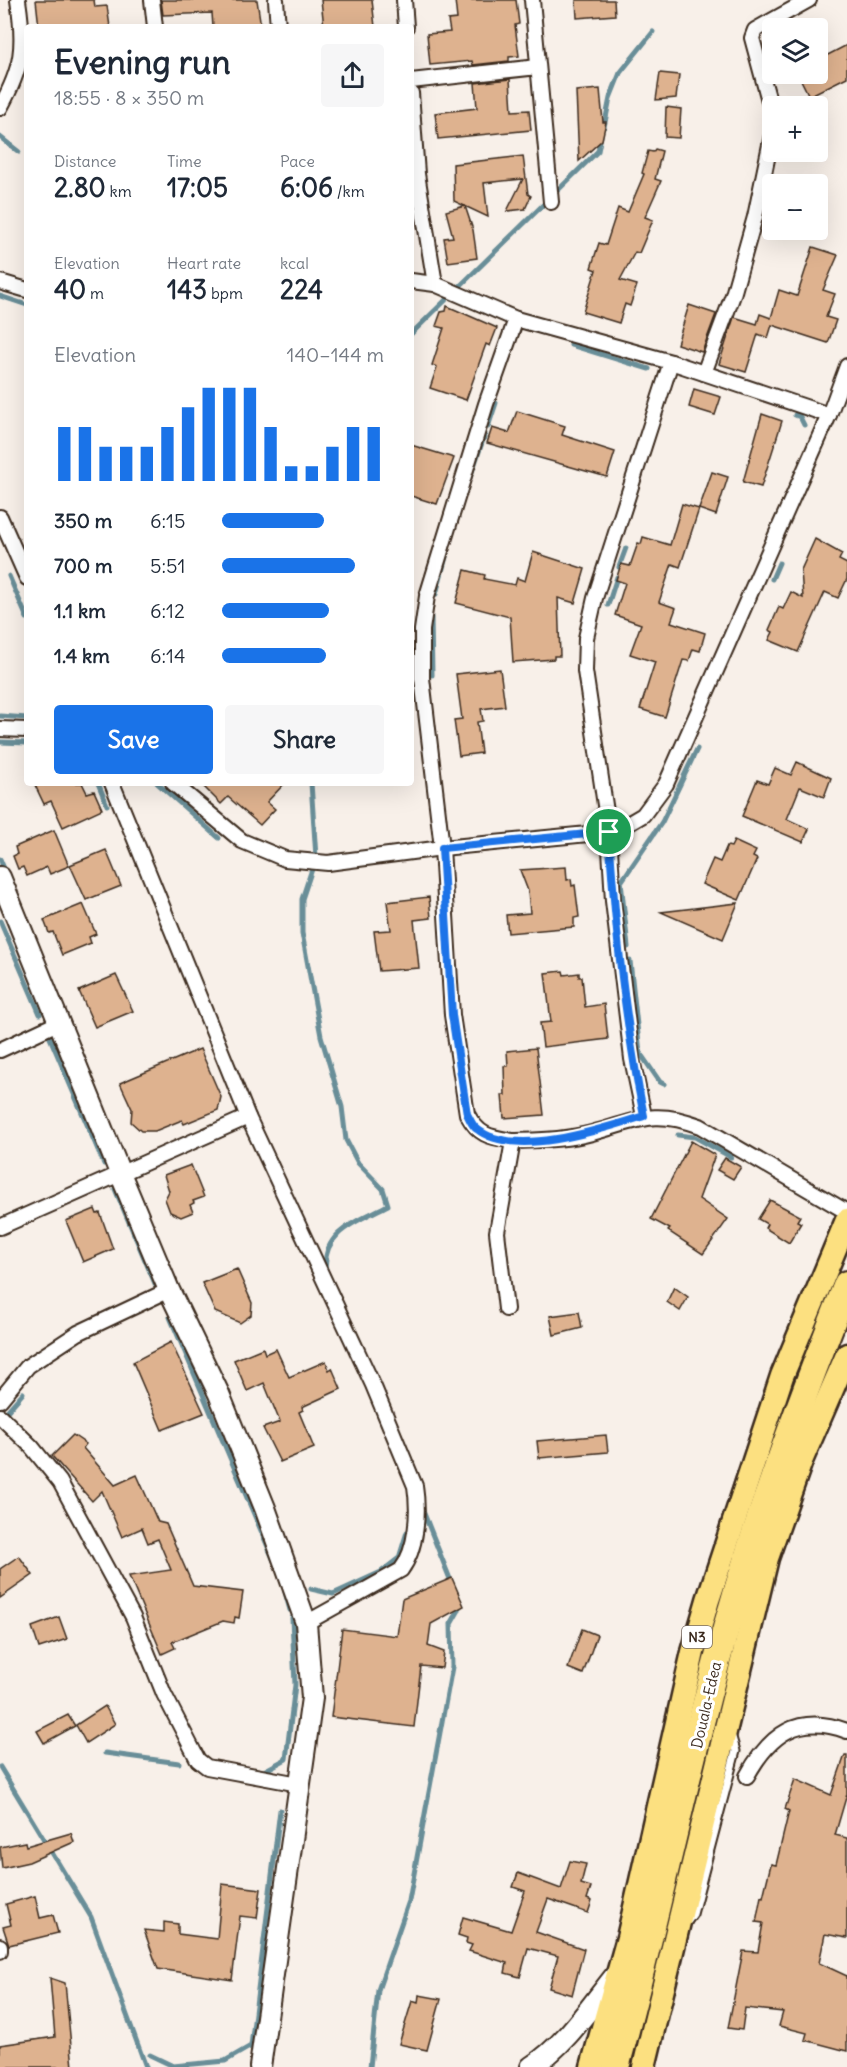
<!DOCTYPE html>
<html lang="en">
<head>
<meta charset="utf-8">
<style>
  body { margin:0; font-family:Delius,sans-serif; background:#f6f6f7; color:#1f2937; height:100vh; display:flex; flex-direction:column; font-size:22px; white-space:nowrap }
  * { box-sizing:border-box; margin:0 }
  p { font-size:20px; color:#747a83 }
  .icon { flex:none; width:33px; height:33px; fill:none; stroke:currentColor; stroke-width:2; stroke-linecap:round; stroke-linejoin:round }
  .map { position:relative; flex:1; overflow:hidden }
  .drawer { position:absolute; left:24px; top:24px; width:390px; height:762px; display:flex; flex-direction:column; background:#fff; border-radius:6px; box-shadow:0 6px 24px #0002 }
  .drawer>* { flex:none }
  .tools { position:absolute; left:762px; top:18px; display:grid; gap:12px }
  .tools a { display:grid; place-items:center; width:66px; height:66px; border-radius:6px; background:#fff; box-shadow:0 6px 24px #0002; font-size:30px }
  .pin { position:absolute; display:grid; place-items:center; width:51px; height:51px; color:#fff; margin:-26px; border:3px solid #fff; border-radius:50%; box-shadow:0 2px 6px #0007 }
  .round { display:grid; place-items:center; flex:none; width:63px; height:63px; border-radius:6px; background:#f6f6f7 }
  .headline { display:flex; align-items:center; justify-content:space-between; height:102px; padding:0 30px }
  h1 { font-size:33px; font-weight:700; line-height:45px }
  .figures { display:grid; grid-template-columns:repeat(3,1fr); gap:9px; height:102px; padding:6px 30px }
  .figures div { display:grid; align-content:center }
  .figures b { font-size:26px; font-weight:700 }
  .figures small { font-size:16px; font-weight:400 }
  .figures p { font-size:16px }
  .chart { height:168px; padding:12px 30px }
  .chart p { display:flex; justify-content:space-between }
  .chart svg { width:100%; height:108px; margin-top:6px; stroke:#1a73e8; stroke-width:6 }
  .primary-button { display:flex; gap:12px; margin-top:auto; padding:12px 30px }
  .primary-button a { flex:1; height:69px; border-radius:6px; background:#1a73e8; color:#fff; font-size:24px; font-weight:700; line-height:69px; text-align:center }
  .primary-button a+a { background:#f6f6f7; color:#1f2937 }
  ul { padding:0 30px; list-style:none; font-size:20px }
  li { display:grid; grid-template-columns:96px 72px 1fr; align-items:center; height:45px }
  li i { height:15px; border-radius:8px; background:#1a73e8 }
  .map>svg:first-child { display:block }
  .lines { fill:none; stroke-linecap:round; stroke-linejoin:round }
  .stream { stroke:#698e98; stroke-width:5 }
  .building { fill:#deb28f; stroke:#3b2a1e; stroke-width:1.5 }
  .lane-casing { stroke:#3b2a1e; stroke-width:11 }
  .street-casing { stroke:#3b2a1e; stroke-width:18 }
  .secondary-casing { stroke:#3b2a1e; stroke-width:24 }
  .primary-casing { stroke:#3b2a1e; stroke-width:27 }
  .highway-casing { stroke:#3b2a1e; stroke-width:30 }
  .lane { stroke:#fff; stroke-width:7 }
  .street { stroke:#fff; stroke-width:14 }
  .secondary { stroke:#fff; stroke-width:20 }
  .primary { stroke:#fce080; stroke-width:22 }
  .highway { stroke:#fce080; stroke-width:26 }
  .route-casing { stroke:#fff; stroke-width:12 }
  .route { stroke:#1a73e8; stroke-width:8 }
  .labels { text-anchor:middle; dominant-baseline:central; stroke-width:6; stroke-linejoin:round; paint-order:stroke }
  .shield { fill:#fff; stroke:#766a62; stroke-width:1.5 }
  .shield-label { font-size:14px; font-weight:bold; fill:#3b2a1e }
  .street-label { font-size:15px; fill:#3b2a1e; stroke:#fff }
</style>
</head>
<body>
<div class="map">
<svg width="847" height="2067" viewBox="0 0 847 2067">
  <rect width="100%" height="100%" fill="#f8f0e9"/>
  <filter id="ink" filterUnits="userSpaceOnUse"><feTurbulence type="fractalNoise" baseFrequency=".0167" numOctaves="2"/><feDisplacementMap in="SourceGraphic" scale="12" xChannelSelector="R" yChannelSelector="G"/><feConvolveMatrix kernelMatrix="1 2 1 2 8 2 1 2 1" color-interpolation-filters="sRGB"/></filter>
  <g filter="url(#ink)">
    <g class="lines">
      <g class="stream">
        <polyline points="604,127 610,98 620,73 653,32"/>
        <polyline points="0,137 19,152"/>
        <polyline points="0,296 27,305"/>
        <polyline points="411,334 598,151 601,136"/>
        <polyline points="571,345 649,369"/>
        <polyline points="795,415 800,417 804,425"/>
        <polyline points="488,427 496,403"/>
        <polyline points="470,478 485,434"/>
        <polyline points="619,567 626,548"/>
        <polyline points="9,576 27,618"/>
        <polyline points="772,579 779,563"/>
        <polyline points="436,594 447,553"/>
        <polyline points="608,605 617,577"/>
        <polyline points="431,617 432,675"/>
        <polyline points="0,716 27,718"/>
        <polyline points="0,742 27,743"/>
        <polyline points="98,783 107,805"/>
        <polyline points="157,783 219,838"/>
        <path d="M311 783 316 857 302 899V933L321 1036 342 1107 346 1140 358 1163 383 1189 388 1205C358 1221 320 1232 326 1272"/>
        <polyline points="0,859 5,871"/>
        <polyline points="0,921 40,1014"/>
        <polyline points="628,947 621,882 662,822 697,749"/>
        <polyline points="630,961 640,1053 660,1082 664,1084"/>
        <polyline points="48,1033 104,1164"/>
        <polyline points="678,1135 695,1137 731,1157"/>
        <polyline points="115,1189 159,1293"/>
        <polyline points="170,1317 274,1561"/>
        <polyline points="2,1417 23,1393"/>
        <polyline points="421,1506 452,1584"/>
        <polyline points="311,1589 333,1594 381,1572 399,1558 407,1532"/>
        <polyline points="285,1592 290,1610"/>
        <polyline points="105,1753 179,1763"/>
        <polyline points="0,1767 91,1917 146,2067"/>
        <polyline points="258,1771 264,1771 286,1759 295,1685 292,1618"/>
        <polyline points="150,2055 173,2066 225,2061 251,2046 280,1810"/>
        <polyline points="370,2067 378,1990 409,1901 452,1667 451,1624 459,1610 458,1604"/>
      </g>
    </g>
    <g class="building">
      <polygon points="36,0 94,0 95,7 107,6 110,27 39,27"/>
      <polygon points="161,0 257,0 261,27 213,27 212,13 163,15"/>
      <polygon points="321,0 372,0 375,27 324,27"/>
      <polygon points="455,0 516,0 519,24 515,25 519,56 509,57 509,61 473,65 472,61 430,65 427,34 450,32 448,20 457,19"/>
      <polygon points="576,0 614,0 615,15 577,18"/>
      <polygon points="847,45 847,77 809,96 798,74 818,74 818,60"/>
      <polygon points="660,73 679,75 676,98 656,100"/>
      <polygon points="510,79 512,111 529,110 531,130 438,139 435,113 477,108 475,83"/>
      <polygon points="600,89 603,122 606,122 602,140 579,161 576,91"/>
      <polygon points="666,107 681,109 679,138 665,137"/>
      <polygon points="655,149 662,151 655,179 661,181 645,217 653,220 639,253 635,252 620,280 637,285 630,306 625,304 619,323 583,312 596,270 591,268 599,243 606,245 618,208 628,212 644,174 642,173 648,151 653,152"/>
      <polygon points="523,156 528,194 531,196 525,209 507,211 523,179 484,183 488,217 454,201 453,164"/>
      <polygon points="465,206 473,230 477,258 448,262 444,238 453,237 446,211"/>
      <polygon points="813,247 838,255 823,290 835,294 826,317 836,320 828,343 772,325 768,338 758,334 746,372 719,364 734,317 757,324 760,314 771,318 779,290 797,296"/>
      <polygon points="689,305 716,314 702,352 677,344"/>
      <polygon points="447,306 497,328 490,346 486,344 466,400 430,388 437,367 432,365 444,328 436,326 441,312 446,311"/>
      <polygon points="694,389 721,397 715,415 689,407"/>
      <polygon points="517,411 565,426 562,435 615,452 607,477 487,443 492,428 509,433"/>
      <polygon points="762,414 782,421 761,487 743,482"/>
      <polygon points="411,445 454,458 437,504 411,496"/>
      <polygon points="712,472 728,477 716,515 699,509"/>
      <polygon points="682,504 699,509 680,567 672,564 659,602 676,608 671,622 705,633 700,651 693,649 689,661 683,660 665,717 640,709 655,662 630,654 641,624 615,615 625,583 616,580 621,564 630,566 638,543 641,544 643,537 670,545"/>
      <polygon points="815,539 842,554 839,560 847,564 847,579 838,598 825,592 798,652 769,640 773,632 769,630 779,607 783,609 791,592 803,598 801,570"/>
      <polygon points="533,552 585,569 575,603 558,598 560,656 554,656 554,659 513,662 510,617 456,603 465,570 485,575 484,579 515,585 517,578 525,581"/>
      <polygon points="500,669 505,706 481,709 483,721 477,722 481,753 459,756 454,720 462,719 456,674"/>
      <polygon points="797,762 831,778 824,797 800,787 787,819 809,829 803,842 742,816 757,780 768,784 775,768 791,775"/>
      <polygon points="34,783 82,783 87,793 94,791 102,809 63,827 51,801 44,804"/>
      <polygon points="200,783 285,783 267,802 275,809 260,825 228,797 221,804"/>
      <polygon points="54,830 69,866 50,874 47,867 27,876 23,867 18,869 13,856 17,854 15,847"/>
      <polygon points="734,841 756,851 753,857 757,859 739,900 702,884 713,859 720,862 727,846 731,847"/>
      <polygon points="106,850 121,886 86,900 70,865"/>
      <polygon points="566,867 567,880 571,879 572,886 575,885 579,917 574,918 574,927 508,933 506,915 530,913 528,891 520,870"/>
      <polygon points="429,897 431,918 414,920 419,968 379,971 374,931 391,930 387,902"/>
      <polygon points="738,903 723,939 661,912"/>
      <polygon points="83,904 96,934 89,937 91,943 62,955 53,932 49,933 44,920"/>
      <polygon points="563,971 564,975 579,973 579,977 582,977 585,1007 604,1004 608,1039 543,1047 540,1023 551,1022 545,973"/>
      <polygon points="116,975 133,1011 95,1027 79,991"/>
      <polygon points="536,1048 544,1115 504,1118 502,1095 505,1095 504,1066 508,1066 507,1051"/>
      <polygon points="200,1049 221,1097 218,1110 184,1124 182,1120 155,1131 141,1131 131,1122 132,1109 120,1083"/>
      <polygon points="691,1141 715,1155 699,1199 728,1219 703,1254 668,1231 670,1229 651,1219"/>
      <polygon points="725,1158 741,1167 733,1179 717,1170"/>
      <polygon points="191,1165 204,1197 193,1201 194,1203 190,1205 193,1212 181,1217 170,1212 165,1199 169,1191 164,1175"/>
      <polygon points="770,1200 800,1216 797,1221 801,1223 789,1243 765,1228 767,1224 758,1219"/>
      <polygon points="95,1209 97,1214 100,1213 113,1249 83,1262 66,1221"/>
      <polygon points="237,1269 252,1303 251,1315 240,1323 215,1312 202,1283"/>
      <polygon points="674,1287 688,1297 680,1311 667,1302"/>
      <polygon points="579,1312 582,1328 554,1335 550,1316"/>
      <polygon points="171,1342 204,1413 162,1430 133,1362"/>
      <polygon points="263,1348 265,1354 276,1349 289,1377 326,1361 329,1370 332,1368 341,1389 302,1407 303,1410 299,1412 314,1448 280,1462 263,1428 280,1422 264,1383 247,1391 234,1360"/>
      <polygon points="73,1435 86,1444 83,1448 115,1485 137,1475 158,1522 166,1524 193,1586 243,1592 239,1618 235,1617 234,1623 223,1621 172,1642 175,1648 162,1654 129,1576 171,1570 158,1539 148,1543 142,1528 122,1537 102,1491 92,1501 52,1456"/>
      <polygon points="606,1435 608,1452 539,1458 537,1441"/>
      <polygon points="19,1556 33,1575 0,1598 0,1569"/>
      <polygon points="452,1578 464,1606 431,1624 428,1646 444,1652 442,1668 421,1666 414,1727 331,1717 342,1629 397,1636 402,1599"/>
      <polygon points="59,1617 67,1639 39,1648 32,1627"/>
      <polygon points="582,1629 597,1635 583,1674 568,1668"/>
      <polygon points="105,1706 115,1724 86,1743 76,1725"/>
      <polygon points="68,1715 75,1726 44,1743 37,1731"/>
      <polygon points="845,1755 847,1755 847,1794 835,1835 847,1838 847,1938 825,1934 819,1963 847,1976 847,2051 805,2040 807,2033 779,2026 783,2012 745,2008 742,2030 728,2028 743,1951 758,1952 763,1923 756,1922 761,1896 763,1897 771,1864 776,1865 789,1811 785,1809 795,1779 831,1795"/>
      <polygon points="71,1833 74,1842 29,1862 2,1868 0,1847 25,1842 26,1846"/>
      <polygon points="570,1861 586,1864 581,1884 591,1887 587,1899 592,1901 588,1913 548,1899 536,1932 584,1949 572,1995 549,1988 558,1956 528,1948 520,1977 505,1973 507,1963 469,1951 472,1945 466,1943 467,1938 458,1935 463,1917 511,1931 525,1891 513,1887 518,1873 561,1889"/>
      <polygon points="222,1884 261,1889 257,1918 240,1916 232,1980 158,1969 144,1930 164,1932 164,1922 178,1924 178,1934 217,1939"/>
      <polygon points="35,1896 40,1918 53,1915 58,1933 9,1945 3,1927 11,1925 6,1904"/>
      <polygon points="50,1978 65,1983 73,2067 0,2067 0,2045 55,2037"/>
      <polygon points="419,1995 441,1999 427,2050 399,2044 412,2001 418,2003"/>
    </g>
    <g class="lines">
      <defs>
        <polyline id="lane" points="688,1921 693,1914 736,1751 731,1734"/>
        <g id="street">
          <polyline points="152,0 155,27"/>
          <polyline points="276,0 278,27"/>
          <polyline points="404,0 406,27"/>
          <polyline points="532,0 551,202"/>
          <polyline points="411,81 538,67"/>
          <polyline points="411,93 417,174 435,284"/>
          <path d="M0 108C23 67 25 46 18 0"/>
          <polyline points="411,281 435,284 516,319 671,362 595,598 586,638 585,671 609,832 613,901 632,1059 644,1116"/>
          <polyline points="0,282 27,290"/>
          <polyline points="671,362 829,415"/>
          <polyline points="704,373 733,295 755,217 772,135 772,112 752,38 755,30 809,0"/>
          <polyline points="0,517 27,578"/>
          <polyline points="0,729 27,730"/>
          <path d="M112 783 248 1117 373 1385 415 1486C419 1512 417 1549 401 1570L306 1623"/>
          <polyline points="173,783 242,841 285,859 328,863 442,848 609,832 626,825 643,815 666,784 829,415 847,366"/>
          <polyline points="0,1050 60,1022"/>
          <path d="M513 1141C540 1140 566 1140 592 1133 638 1121 652 1108 700 1126L847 1212"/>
          <polyline points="0,1227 248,1117"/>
          <path d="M506 1309 497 1232 513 1141C489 1137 479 1136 467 1114L452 1015 442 848 422 678V630L427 596 486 404 516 319"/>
          <polyline points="0,1400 28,1366 78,1333 169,1290"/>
          <polyline points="0,1416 31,1446 60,1482 133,1617 164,1694 198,1760 207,1767 299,1784"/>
          <path d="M747 1776C770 1734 798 1713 847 1731"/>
          <polyline points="0,1946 0,1951"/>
        </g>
        <g id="secondary">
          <polyline points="0,877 120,1173 169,1290 219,1394 265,1508 306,1623 312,1698 260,2067"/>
          <path d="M531 2067C567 2044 591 2005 618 1972"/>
        </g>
        <g id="primary">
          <polyline points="592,2067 628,1938 693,1652 708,1600 782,1376 847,1220"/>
          <polyline points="644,2067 767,1558 801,1461 847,1355"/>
        </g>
        <path id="highway" d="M616 2067C654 1931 681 1793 718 1657 752 1530 798 1407 847 1284"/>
      </defs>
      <use href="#lane" class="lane-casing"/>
      <use href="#street" class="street-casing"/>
      <use href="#secondary" class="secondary-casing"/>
      <use href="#primary" class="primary-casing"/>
      <use href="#highway" class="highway-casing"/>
      <use href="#lane" class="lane"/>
      <use href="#street" class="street"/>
      <use href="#secondary" class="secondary"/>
      <use href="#primary" class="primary"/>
      <use href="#highway" class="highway"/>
    </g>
  </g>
  <g class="lines" filter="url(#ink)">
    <defs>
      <path id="route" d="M609 832C615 927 625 1023 644 1116 603 1129 514 1159 477 1129 472 1126 470 1119 467 1114L452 1015 442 848Z"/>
    </defs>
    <use href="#route" class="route-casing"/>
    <use href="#route" class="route"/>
  </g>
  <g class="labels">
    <rect class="shield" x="682" y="1626" width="30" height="22" rx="4.5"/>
    <g class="shield-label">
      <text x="697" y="1637">N3</text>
    </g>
    <g class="street-label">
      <text transform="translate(706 1705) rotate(-77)">Douala-Edea</text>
    </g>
  </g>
</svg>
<div class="tools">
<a><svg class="icon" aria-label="layers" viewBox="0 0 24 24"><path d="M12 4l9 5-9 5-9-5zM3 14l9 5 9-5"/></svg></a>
<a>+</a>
<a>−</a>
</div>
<div class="pin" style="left:609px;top:832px;background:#1e9e55"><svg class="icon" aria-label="arrive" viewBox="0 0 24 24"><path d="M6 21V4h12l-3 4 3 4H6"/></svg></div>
<section class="drawer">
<div class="headline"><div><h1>Evening run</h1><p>18:55 · 8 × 350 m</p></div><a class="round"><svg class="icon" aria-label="share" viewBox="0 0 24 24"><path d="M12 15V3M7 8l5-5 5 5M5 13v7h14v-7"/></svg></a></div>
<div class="figures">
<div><p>Distance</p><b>2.80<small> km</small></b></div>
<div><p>Time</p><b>17:05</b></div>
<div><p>Pace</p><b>6:06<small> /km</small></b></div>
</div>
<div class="figures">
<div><p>Elevation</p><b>40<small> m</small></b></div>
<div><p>Heart rate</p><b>143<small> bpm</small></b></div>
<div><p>kcal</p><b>224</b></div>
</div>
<div class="chart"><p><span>Elevation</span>140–144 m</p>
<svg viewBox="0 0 160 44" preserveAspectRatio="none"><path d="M5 44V22M15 44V22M25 44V30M35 44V30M45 44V30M55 44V22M65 44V14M75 44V6M85 44V6M95 44V6M105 44V22M115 44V38M125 44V38M135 44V30M145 44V22M155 44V22"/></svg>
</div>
<ul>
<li><b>350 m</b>6:15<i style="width:63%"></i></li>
<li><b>700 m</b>5:51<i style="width:82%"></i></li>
<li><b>1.1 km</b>6:12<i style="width:66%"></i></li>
<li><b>1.4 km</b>6:14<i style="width:64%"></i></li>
</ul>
<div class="primary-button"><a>Save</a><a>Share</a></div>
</section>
</div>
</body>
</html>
